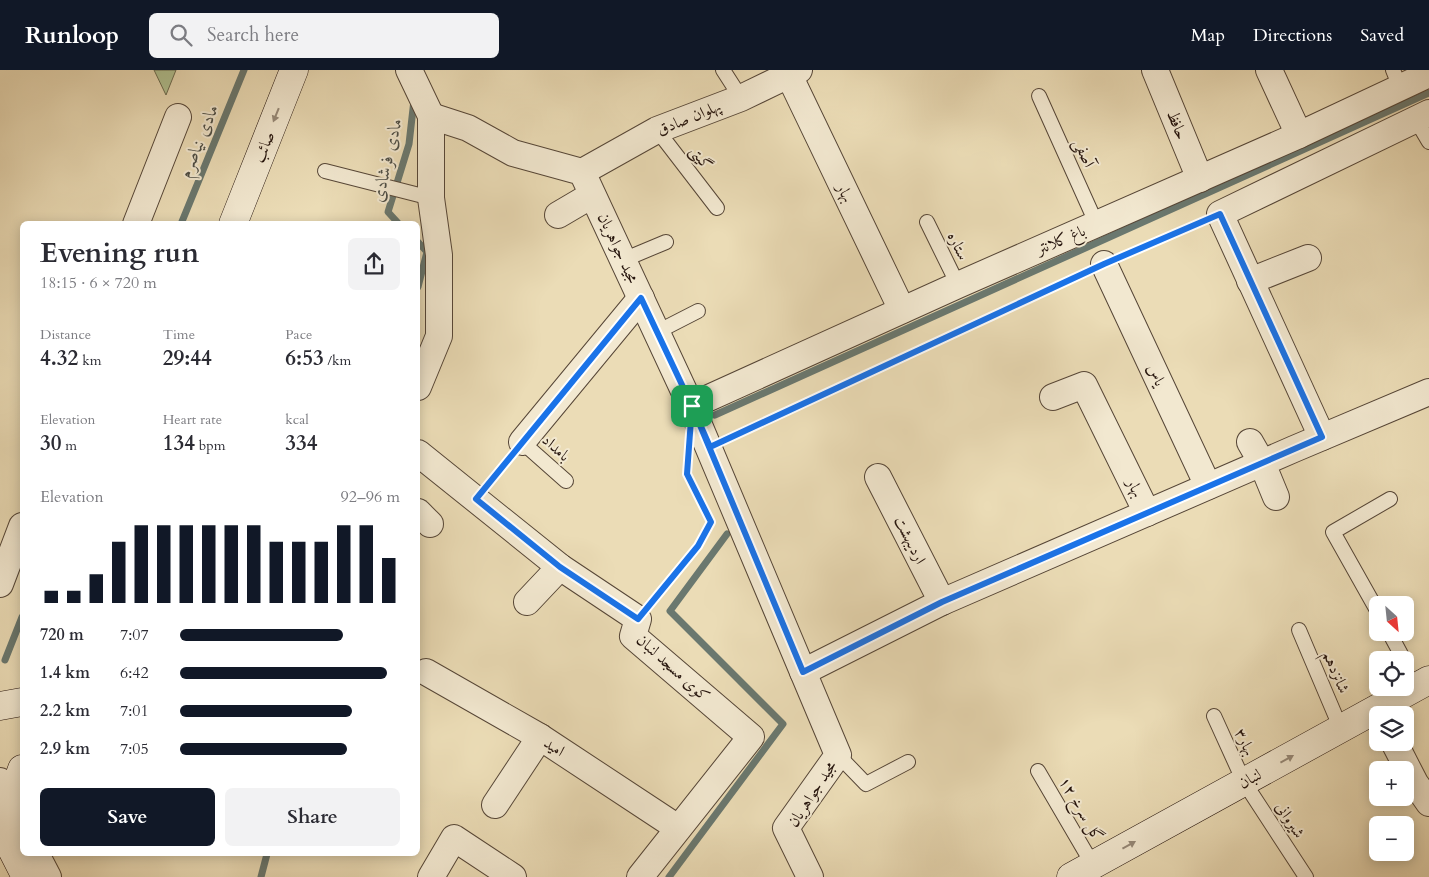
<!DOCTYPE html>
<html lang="en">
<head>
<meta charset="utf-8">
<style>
  body { margin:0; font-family:Cardo,Amiri,serif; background:#f2f2f3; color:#2b2b33; height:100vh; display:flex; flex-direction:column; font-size:19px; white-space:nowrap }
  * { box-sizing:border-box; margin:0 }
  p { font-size:16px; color:#7c7c81 }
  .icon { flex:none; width:28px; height:28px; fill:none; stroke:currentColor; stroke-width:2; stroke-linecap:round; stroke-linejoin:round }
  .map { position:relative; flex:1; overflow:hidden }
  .details { position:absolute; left:20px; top:151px; width:400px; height:635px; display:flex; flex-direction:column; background:#fff; border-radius:8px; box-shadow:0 2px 12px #0003 }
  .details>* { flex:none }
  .needle { width:32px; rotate:153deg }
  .fabs { position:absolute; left:1369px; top:526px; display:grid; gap:10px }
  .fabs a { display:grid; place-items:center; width:45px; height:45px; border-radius:8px; background:#fff; box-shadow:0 2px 12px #0003; font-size:25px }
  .pin { position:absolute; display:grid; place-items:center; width:42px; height:42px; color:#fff; margin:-21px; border-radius:10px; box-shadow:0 2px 8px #0006 }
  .round { display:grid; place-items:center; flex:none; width:52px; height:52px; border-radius:8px; background:#f2f2f3 }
  .headline { display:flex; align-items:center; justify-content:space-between; height:85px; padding:0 20px }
  h1 { font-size:28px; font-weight:800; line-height:38px }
  .stats { display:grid; grid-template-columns:repeat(3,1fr); gap:8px; height:85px; padding:5px 20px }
  .stats div { display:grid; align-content:center }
  .stats b { font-size:21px; font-weight:800 }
  .stats small { font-size:14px; font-weight:400 }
  .stats p { font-size:14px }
  .chart { height:140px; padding:10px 20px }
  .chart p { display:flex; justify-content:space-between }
  .chart svg { width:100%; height:90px; margin-top:5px; stroke:#111827; stroke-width:6 }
  .cta { display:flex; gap:10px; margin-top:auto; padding:10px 20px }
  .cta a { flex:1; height:58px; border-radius:8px; background:#111827; color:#fff; font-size:20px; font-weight:800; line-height:58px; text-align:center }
  .cta a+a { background:#f2f2f3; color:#2b2b33 }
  ul { padding:0 20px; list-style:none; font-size:16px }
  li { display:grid; grid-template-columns:80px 60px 1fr; align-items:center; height:38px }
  li i { height:12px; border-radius:6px; background:#111827 }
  header { display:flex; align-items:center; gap:30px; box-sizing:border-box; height:70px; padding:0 25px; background:#111827; color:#fff }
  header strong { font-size:24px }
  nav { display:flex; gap:28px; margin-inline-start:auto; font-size:18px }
  .search { width:350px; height:45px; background:#f2f2f3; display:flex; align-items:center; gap:12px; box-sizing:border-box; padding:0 18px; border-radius:8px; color:#7c7c81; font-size:19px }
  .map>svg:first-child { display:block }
  .green { fill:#b1c292; stroke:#6b6b50 }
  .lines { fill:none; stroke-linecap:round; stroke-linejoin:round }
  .stream { stroke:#6a786f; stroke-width:7 }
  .service-casing { stroke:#564637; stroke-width:16 }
  .minor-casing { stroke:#564637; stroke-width:28 }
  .secondary-casing { stroke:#25140d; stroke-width:29 }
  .path { stroke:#25140d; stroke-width:3; stroke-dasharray:4 2.5; stroke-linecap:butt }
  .service { stroke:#f2e8d0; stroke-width:14 }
  .minor { stroke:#f2e8d0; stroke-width:26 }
  .secondary { stroke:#f2e8d0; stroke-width:28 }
  .oneway { fill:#968978 }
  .route-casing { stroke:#fff; stroke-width:10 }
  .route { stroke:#1a73e8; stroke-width:6 }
  .labels { text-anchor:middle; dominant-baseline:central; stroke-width:4; stroke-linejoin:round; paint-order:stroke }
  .street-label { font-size:16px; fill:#25140d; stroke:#f2e8d0 }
  .water-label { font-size:18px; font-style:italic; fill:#4d4e46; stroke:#f2e8d0 }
</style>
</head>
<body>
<header>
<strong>Runloop</strong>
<div class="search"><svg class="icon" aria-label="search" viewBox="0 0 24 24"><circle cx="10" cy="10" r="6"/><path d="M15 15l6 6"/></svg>Search here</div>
<nav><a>Map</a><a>Directions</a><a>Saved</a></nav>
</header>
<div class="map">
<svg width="1429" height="807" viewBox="0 0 1429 807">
  <rect width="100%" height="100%" fill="#ebdcb6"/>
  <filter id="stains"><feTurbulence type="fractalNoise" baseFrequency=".004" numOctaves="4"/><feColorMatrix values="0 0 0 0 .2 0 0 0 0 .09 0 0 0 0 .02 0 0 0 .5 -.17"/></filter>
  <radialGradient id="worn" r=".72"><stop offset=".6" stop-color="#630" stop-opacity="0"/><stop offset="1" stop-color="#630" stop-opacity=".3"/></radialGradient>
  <polygon class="green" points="154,0 176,0 166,25"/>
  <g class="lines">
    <g class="stream">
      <polyline points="181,154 244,0"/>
      <polyline points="399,154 388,142 409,74 414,30"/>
      <polyline points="418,172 427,182 418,217"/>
      <polyline points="715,345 1429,23"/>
      <polyline points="5,590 22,547"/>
      <polyline points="261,807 267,784"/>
      <polyline points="669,807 783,654 670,541 727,464"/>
    </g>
    <defs>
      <g id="service">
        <polyline points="723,0 741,28"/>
        <polyline points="1393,0 1400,17"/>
        <polyline points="1039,26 1097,155"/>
        <polyline points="1416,50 1429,72"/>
        <polyline points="657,60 717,138"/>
        <polyline points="325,101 431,128"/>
        <polyline points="927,152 958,215"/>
        <polyline points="623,190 666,172"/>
        <polyline points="657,262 698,241"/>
        <polyline points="522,372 566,411"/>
        <polyline points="1378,542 1333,462 1390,429"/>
        <polyline points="1299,560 1341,659"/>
        <polyline points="1389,562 1404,590"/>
        <polyline points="1214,646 1244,712 1306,807"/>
        <polyline points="838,685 866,714 908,692"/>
        <polyline points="1038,701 1093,795"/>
      </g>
      <g id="minor">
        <polyline points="409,0 431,46 431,128 439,185 439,266 418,317"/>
        <polyline points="1155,0 1200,109"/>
        <polyline points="1269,0 1299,65"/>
        <polyline points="789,5 902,240"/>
        <polyline points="431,46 468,58 513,83 582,102 691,336 838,685 786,758 810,807"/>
        <polyline points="582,102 657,60 741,28 799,0"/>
        <polyline points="558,145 592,125"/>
        <polyline points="136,154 178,47"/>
        <polyline points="1104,194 1208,416"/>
        <polyline points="1250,211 1308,188"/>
        <polyline points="1053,327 1084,315 1147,443"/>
        <polyline points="691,336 958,215 1299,65 1429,4"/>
        <polyline points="1322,367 1220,144 1429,43"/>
        <polyline points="522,372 641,228"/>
        <polyline points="1250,372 1262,393 1276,427"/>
        <polyline points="418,383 560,497 638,549 633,566 751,667 640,807"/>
        <polyline points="878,407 942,532"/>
        <polyline points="418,442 430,454"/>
        <polyline points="0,514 22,456"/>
        <polyline points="527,532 560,497"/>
        <polyline points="426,602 540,667 678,758"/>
        <polyline points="803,602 942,532 1294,379 1429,322"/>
        <polyline points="1394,672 1415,713 1429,733"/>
        <polyline points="0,711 22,756"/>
        <polyline points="495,735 540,667"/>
        <polyline points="36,784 48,807"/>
        <polyline points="431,807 454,768 513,807"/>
      </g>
      <g id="secondary">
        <polyline points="233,154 294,0"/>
        <polyline points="0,636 22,632"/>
        <polyline points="0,740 10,732 22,699"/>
        <polyline points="0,756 26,807"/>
        <polyline points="1071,807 1429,610"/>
      </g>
    </defs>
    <use href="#service" class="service-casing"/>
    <use href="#minor" class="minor-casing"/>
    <use href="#secondary" class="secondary-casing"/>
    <g class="path">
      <polyline points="1127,184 1199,153"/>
      <polyline points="730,368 1082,204"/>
      <polyline points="688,393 687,404 708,445"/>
      <polyline points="491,410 508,390"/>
      <polyline points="652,531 698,476 711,452 710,450"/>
    </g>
    <use href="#service" class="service"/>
    <use href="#minor" class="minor"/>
    <use href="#secondary" class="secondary"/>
  </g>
  <defs><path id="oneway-solid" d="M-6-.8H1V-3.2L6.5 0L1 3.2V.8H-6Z" transform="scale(1.25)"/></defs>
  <g class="oneway">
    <use href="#oneway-solid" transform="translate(276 45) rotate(112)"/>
    <use href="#oneway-solid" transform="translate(1287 689) rotate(-29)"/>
    <use href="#oneway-solid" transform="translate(1129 775) rotate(-29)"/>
  </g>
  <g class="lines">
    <defs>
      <polyline id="route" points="692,336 687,404 711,452 698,476 638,549 560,497 476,429 641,228 692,336 803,602 942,532 1322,367 1220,144 1104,194 710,377 692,336"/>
    </defs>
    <use href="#route" class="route-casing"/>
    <use href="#route" class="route"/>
  </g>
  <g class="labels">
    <g class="street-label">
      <text transform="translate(689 48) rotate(-22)">پهلوان صادق</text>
      <text transform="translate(1177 55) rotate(68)">حافظ</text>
      <text transform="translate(264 77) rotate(-68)">صائب</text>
      <text transform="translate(1084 83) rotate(66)">آصفی</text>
      <text transform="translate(701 88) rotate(52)">گیتی</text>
      <text transform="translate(845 123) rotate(64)">بهار</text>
      <text transform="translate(1061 170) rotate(-23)">باغ کلانتر</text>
      <text transform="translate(958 176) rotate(64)">ستاره</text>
      <text transform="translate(618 178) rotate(65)">مجید جواهریان</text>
      <text transform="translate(1156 305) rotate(65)">یاس</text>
      <text transform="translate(556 378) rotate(42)">بامداد</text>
      <text transform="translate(1135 418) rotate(64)">بهار</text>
      <text transform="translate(910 470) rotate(63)">اردیبهشت</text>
      <text transform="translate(673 598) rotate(42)">کوی مسجد لنبان</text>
      <text transform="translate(1336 602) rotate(67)">شانزدهم</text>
      <text transform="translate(1245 672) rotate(65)">بهار۳</text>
      <text transform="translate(554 677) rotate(33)">امید</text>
      <text transform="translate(1250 709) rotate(-29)">لنبان</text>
      <text transform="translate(812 724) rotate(-57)">مجید جواهریان</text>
      <text transform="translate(1081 739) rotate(60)">گل سرخ ۱۲</text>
      <text transform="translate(1290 750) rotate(57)">شیروانی</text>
    </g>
    <g class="water-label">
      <text transform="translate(199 71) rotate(-68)">مادی نیاصرم</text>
      <text transform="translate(387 90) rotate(-77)">مادی فرشادی</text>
    </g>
  </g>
  <rect width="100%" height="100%" filter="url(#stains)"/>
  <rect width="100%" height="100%" fill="url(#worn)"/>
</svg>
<div class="fabs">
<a><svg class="needle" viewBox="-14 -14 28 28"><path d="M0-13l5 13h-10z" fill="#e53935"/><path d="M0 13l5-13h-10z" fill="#7c7c81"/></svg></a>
<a><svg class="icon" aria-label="locate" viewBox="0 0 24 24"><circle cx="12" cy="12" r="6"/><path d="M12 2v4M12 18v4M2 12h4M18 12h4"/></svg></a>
<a><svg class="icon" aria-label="layers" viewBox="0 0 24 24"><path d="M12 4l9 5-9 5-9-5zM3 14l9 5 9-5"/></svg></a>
<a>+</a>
<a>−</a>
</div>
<div class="pin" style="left:692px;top:336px;background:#1e9e55"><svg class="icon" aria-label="arrive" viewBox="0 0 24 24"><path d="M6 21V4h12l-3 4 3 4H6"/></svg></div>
<section class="details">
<div class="headline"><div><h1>Evening run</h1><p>18:15 · 6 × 720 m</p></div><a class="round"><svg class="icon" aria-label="share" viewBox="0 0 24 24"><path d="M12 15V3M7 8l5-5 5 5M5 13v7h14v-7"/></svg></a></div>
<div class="stats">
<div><p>Distance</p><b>4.32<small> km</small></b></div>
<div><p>Time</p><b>29:44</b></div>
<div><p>Pace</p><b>6:53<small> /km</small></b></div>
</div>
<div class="stats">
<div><p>Elevation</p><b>30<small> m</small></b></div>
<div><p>Heart rate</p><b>134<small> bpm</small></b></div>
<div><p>kcal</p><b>334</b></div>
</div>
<div class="chart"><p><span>Elevation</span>92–96 m</p>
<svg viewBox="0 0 160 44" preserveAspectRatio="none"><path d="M5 44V38M15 44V38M25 44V30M35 44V14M45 44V6M55 44V6M65 44V6M75 44V6M85 44V6M95 44V6M105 44V14M115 44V14M125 44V14M135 44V6M145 44V6M155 44V22"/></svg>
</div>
<ul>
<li><b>720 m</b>7:07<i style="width:74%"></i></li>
<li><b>1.4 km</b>6:42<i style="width:94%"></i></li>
<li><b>2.2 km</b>7:01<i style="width:78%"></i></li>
<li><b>2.9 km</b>7:05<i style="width:76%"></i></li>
</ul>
<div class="cta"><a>Save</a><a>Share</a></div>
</section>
</div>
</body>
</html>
